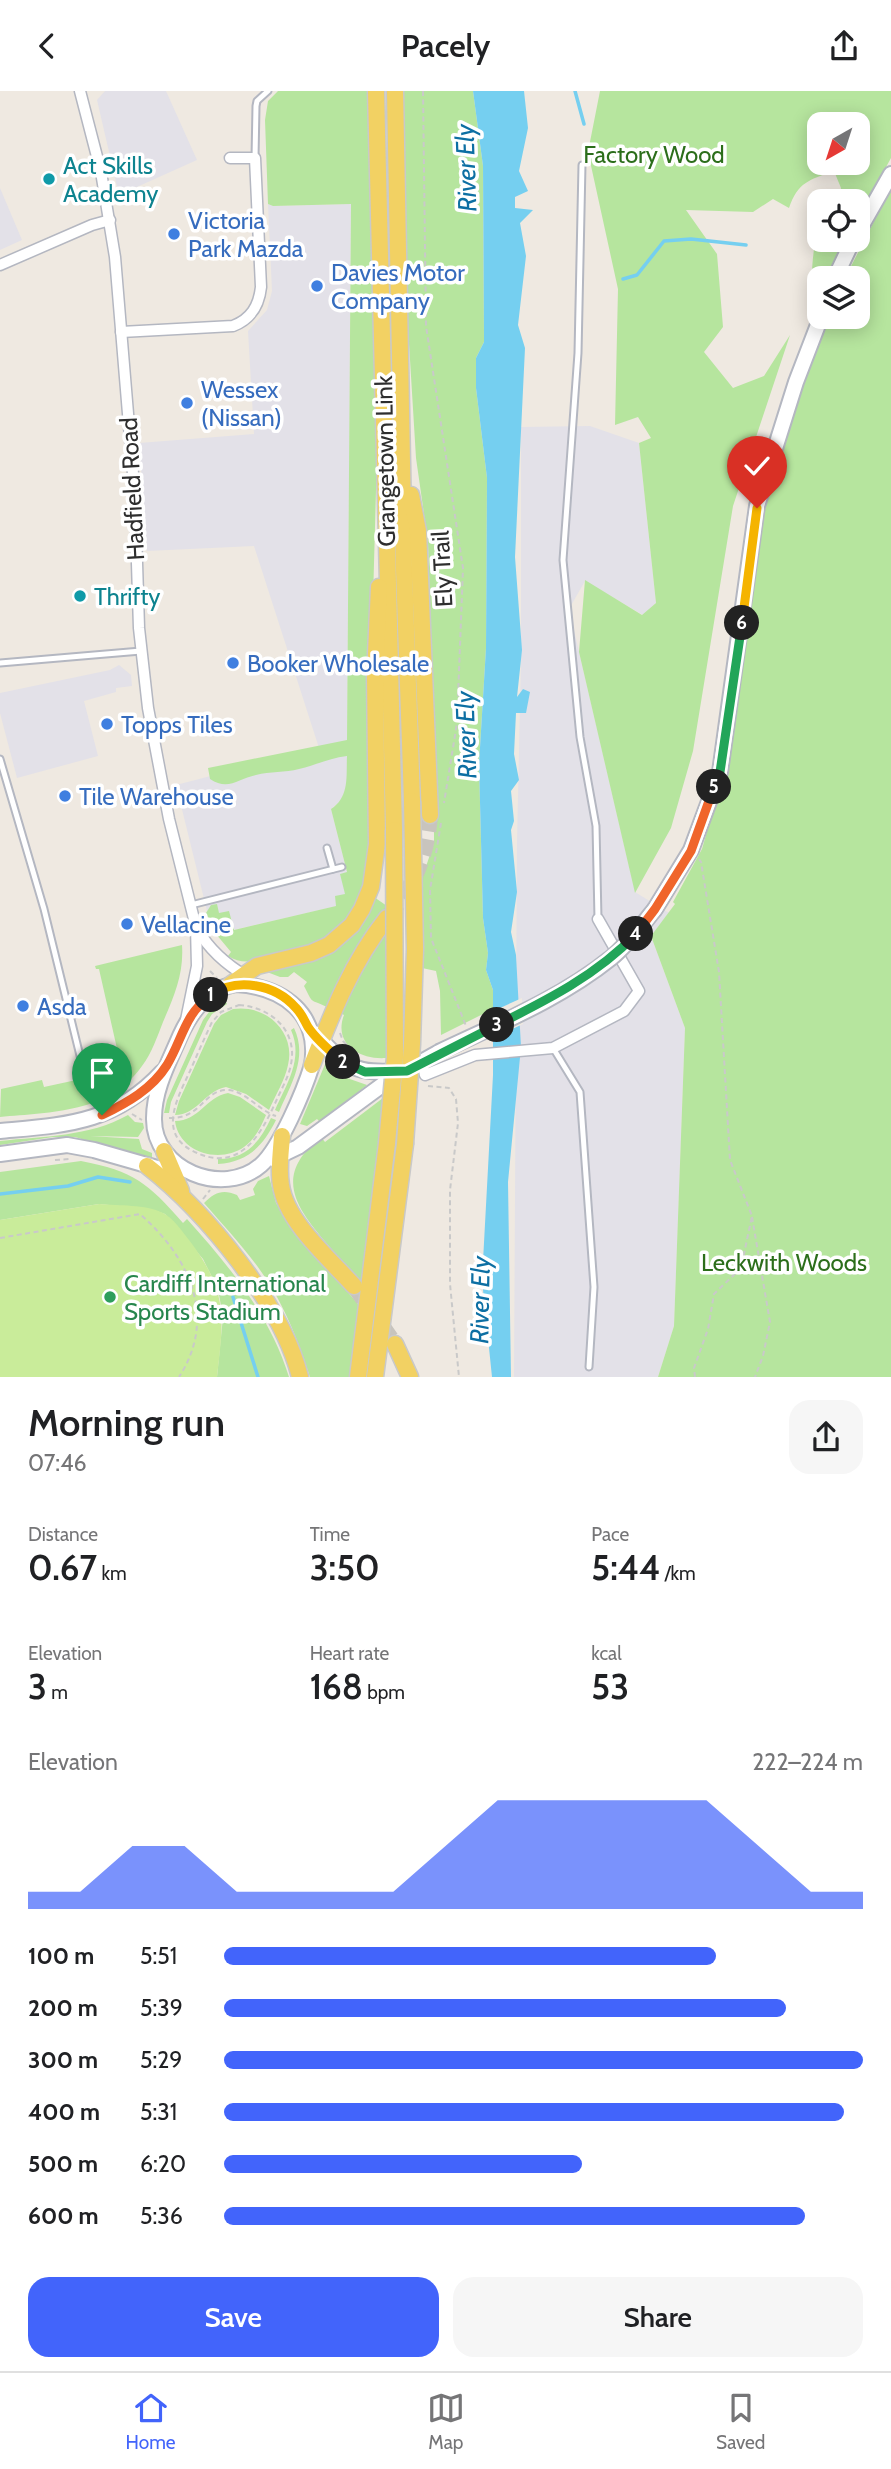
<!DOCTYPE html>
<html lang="en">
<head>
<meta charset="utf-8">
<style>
  body { margin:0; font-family:Cabin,sans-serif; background:#f6f6f6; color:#202124; height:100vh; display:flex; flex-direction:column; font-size:26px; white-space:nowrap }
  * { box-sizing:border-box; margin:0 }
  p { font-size:23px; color:#757577 }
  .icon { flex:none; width:38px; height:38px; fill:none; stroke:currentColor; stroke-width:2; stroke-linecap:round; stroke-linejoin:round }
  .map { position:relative; height:1286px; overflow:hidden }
  .side { display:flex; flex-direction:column; background:#fff; flex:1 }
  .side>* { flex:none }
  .needle { width:46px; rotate:219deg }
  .tools { position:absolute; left:807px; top:21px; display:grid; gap:14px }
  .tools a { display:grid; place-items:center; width:63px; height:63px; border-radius:14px; background:#fff; box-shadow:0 4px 18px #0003; font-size:35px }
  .pin { position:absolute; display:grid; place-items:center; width:60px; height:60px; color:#fff; margin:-72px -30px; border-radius:50% 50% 50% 0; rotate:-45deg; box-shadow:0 0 7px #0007 }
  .pin .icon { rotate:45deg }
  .km { position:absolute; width:35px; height:35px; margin:-18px; border-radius:50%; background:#222; color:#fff; font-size:19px; line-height:35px; text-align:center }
  .round { display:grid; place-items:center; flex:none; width:74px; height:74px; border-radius:21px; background:#f6f6f6 }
  .summary { display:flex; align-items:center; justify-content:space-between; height:119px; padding:0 28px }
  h1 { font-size:38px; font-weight:600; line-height:52px }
  .stats { display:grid; grid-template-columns:repeat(3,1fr); gap:10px; height:119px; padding:7px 28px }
  .stats div { display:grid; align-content:center }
  .stats b { font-size:35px; font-weight:600 }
  .stats small { font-size:19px; font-weight:400 }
  .stats p { font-size:19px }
  .chart { height:196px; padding:14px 28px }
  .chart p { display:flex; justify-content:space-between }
  .chart svg { width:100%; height:126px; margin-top:7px; fill:#4264fb; opacity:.7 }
  .button { display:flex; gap:14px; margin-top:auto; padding:14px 28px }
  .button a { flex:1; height:80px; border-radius:21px; background:#4264fb; color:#fff; font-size:28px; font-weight:600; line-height:80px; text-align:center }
  .button a+a { background:#f6f6f6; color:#202124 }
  ul { padding:0 28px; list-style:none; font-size:23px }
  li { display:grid; grid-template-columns:112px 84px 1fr; align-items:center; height:52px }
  li i { height:18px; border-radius:9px; background:#4264fb }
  header { display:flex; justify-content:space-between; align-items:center; height:91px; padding:0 28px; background:#fff; font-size:32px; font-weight:600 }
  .menu { display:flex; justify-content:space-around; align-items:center; height:98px; border-top:2px solid #e0e0e0; background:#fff; font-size:19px; color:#757577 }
  .menu a { display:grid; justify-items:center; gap:4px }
  .menu .on { color:#4264fb }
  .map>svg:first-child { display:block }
  .industrial { fill:#e3e1e8 }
  .green { fill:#b6e59e; fill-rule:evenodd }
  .pitch { fill:#c9ec9a }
  .water { fill:#75cff0 }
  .pier { fill:#efe9e1 }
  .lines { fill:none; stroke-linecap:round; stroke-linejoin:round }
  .stream { stroke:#75cff0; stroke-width:3.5 }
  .primary-tunnel { stroke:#c8c4bd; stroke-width:16; stroke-dasharray:16 8; stroke-linecap:butt }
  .lane-casing { stroke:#b4b7c1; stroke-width:9 }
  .street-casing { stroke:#b4b7c1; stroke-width:13 }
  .secondary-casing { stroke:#b4b7c1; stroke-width:18 }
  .primary-casing { stroke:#c9c9c9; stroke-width:19 }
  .path { stroke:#c9c9c9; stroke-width:2; stroke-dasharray:5 3.5; stroke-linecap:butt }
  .lane { stroke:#fff; stroke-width:5 }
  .street { stroke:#fff; stroke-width:10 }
  .secondary { stroke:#fff; stroke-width:14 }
  .primary { stroke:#f2d163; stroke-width:16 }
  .secondary-bridge-casing { stroke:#b4b7c1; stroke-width:18; stroke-linecap:butt }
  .primary-bridge-casing { stroke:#c9c9c9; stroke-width:19; stroke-linecap:butt }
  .secondary-bridge { stroke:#fff; stroke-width:14 }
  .primary-bridge { stroke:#f2d163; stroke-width:16 }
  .split-1-casing { stroke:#fff; stroke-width:14 }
  .split-2-casing { stroke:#fff; stroke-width:14 }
  .split-3-casing { stroke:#fff; stroke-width:14 }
  .split-4-casing { stroke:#fff; stroke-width:14 }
  .split-5-casing { stroke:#fff; stroke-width:14 }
  .split-6-casing { stroke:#fff; stroke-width:14 }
  .split-7-casing { stroke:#fff; stroke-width:14 }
  .split-1 { stroke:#f0652b; stroke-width:9 }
  .split-2 { stroke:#f5b400; stroke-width:9 }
  .split-3 { stroke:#22a559; stroke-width:9 }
  .split-4 { stroke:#22a559; stroke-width:9 }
  .split-5 { stroke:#f0652b; stroke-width:9 }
  .split-6 { stroke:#22a559; stroke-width:9 }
  .split-7 { stroke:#f5b400; stroke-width:9 }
  .culture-dot { fill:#0f9aa8; stroke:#fff; stroke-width:2.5 }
  .shop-dot { fill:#3f7fe0; stroke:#fff; stroke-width:2.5 }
  .leisure-dot { fill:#2e9e5b; stroke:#fff; stroke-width:2.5 }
  .labels { text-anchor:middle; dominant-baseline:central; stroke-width:7; stroke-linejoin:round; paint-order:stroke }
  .park-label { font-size:24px; fill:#2c6e1b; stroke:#fff }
  .culture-label { font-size:24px; fill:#0d838f; stroke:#fff; text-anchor:start }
  .shop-label { font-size:24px; fill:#366cbe; stroke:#fff; text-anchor:start }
  .street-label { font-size:24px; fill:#2e2e2e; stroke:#fff }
  .leisure-label { font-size:24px; fill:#27864d; stroke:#fff; text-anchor:start }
  .water-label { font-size:26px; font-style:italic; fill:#0d6fa3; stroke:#fff }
</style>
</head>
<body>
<header><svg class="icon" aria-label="back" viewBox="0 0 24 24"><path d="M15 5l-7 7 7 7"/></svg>Pacely<svg class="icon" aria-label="share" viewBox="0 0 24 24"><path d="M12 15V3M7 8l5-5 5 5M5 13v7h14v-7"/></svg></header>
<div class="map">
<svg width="891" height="1286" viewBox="0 0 891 1286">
  <rect width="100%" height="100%" fill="#efe9e1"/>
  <g class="industrial">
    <polygon points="105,0 166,0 197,69 119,104 97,9"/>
    <polygon points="0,97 22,149 0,159"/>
    <polygon points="268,113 273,115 351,113 347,649 349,703 331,718 347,781 345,803 337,815 233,839 219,823 207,820 176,694 319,657 254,455 147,460 139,352 254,343 248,240 267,219 272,200"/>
    <polygon points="590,335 639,352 656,512 643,524 585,490 569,518 635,801 669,822 651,845 685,937 674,1235 658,1286 514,1286 517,751 521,570 521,336"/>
    <polygon points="119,574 131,584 132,595 116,597 116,601 84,610 98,665 17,687 0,622 0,602 110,579"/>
  </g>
  <g class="green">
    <path d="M278 0H371L378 326 373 509 371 752C364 819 345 851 275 865 259 869 243 875 228 865L231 861 216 843 206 822 211 814 217 813 219 822 229 820 234 839 336 815 335 805 345 803 340 783 347 781 331 718C350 706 346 684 347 665 330 667 316 674 299 678 285 682 270 680 256 684 238 688 228 700 210 688L208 677 347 649 351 113 273 115 268 113 265 29 268 10Z"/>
    <polygon points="403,0 473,0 483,75 484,251 476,267 476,297 487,387 486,557 479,673 483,827 488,862 486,879 493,899 493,918 441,944 440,900 436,880 422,877 421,790 434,752 434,642 428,451 416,367 408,236"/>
    <path d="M600 0H891V67L858 127V110H839L841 97 834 80C809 89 798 91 789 117L773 108 753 121 686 119 717 163 723 236 704 261 733 297 764 285 790 244 733 415 693 660 671 737 635 802 579 561 585 489 642 524 656 512 639 352 651 347 638 326 615 334 618 198 588 61ZM819 33H858V72H819Z"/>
    <polygon points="891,97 891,1286 658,1286 674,1235 685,937 651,845 675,813 673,811 702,758 723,684 766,412 799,294 828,226 858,226 858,187 845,187"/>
    <path d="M819 144V149H845L830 187H819V219L812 237C812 219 809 156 819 144Z"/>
    <path d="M374 806 387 815V818L358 854 327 916C308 907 314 914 304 895L307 891 294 881 288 886H280L267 881 311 869Z"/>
    <path d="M388 836 386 967C360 969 333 953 344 924L339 921 365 869Z"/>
    <path d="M182 854C184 883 174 905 163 931 157 946 152 962 142 975 109 1022 52 1021 0 1026L1 998 42 989 44 996 104 983 118 962 99 878H96L95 875Z"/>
    <polygon points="225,909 227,913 212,923 207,931 171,1011 169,1022 164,1022 167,1009 203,929 209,921"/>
    <path d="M233 918C266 913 296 941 288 974 285 989 275 1005 269 1019L246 1003 226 996C205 1000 197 1024 175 1024L179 1010 214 933 221 924Z"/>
    <path d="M294 937C308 967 291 993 279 1021L275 1019C286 994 304 968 291 939Z"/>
    <polygon points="326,971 347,987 367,994 320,1031 317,1028 307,1035 300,1033"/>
    <path d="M228 1002 240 1006 266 1024C261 1036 255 1048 244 1056 220 1073 179 1062 175 1030 199 1030 206 1006 228 1002Z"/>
    <path d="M383 1007 381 1046 362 1191C350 1182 339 1167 329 1155 296 1117 272 1085 321 1046L325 1051Z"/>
    <path d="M128 1024 135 1031 143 1032 144 1037 138 1046 90 1045 139 1048 142 1058 152 1062V1069L75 1046H53L0 1054V1050C43 1045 89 1046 128 1024Z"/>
    <path d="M271 1027 276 1029C263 1055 248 1071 218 1073V1068C246 1068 260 1051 271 1027Z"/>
    <path d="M81 1070C134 1080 148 1092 183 1132L187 1128C229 1175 270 1224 289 1286H217L223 1226 218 1198 203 1168 165 1123 150 1118 99 1113 0 1129V1081Z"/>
    <path d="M269 1085 276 1112 288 1132 359 1214 352 1286H310C301 1258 291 1232 277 1206 258 1171 230 1142 204 1112 215 1101 223 1098 237 1104L240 1109 255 1104 253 1098 258 1090Z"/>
  </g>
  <path class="pitch" d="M99 1113C119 1115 145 1113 163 1122 173 1127 182 1140 189 1149 228 1200 224 1226 217 1286H0V1129Z"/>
  <polygon class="water" points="473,0 524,0 528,37 519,80 528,100 515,106 515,117 533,119 520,132 526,165 518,234 525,257 515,466 522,559 517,606 523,598 530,601 526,622 516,622 514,663 519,689 511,700 514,730 511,739 517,801 511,841 516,864 521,956 508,1091 511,1286 492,1286 482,1189 493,984 493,899 486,879 488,862 483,827 479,673 486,557 487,387 476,297 476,267 484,251 483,75"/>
  <polygon class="pier" points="522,907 523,933 489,949 489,922"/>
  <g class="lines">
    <g class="stream">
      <polyline points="575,0 584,33"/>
      <polyline points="623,188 637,184 664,150 691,148 746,154"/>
      <polyline points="0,1103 68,1095 98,1086 130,1091"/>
      <polyline points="233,1206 258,1286"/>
    </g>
    <g class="primary-tunnel">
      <path d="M388 826C415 793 427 765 430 724"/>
      <polyline points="354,1195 395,1253"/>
    </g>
    <defs>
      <g id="lane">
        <polyline points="255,67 256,15 257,10 268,0"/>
        <polyline points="582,74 578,262 563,469 580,646 596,735 598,828"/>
        <polyline points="0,572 141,560"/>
        <polyline points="0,668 44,818 82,973"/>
        <polyline points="327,757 333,778"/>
        <polyline points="191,814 342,776"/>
        <polyline points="553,957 580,1001 594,1196 589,1276"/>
      </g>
      <g id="street">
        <polyline points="80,0 101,81 115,166 135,407 139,537 148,617 169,728 196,836 197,875 186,929"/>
        <polyline points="0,174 92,134 110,129"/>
        <path d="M121 241 233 235C251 228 259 215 261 196L255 67H230"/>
        <path d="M198 839C210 860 227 874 247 886"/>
        <polyline points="421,972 425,984 475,964 553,957 624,920 639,900 598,828"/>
      </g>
      <g id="secondary">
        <polyline points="858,141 891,83"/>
        <polyline points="835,187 853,149"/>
        <polyline points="655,818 691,759 720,681 757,415 796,291 821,226"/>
        <path d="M236 893C284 896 320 923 312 974 304 1000 280 1057 261 1074 223 1107 153 1079 154 1027 154 998 169 971 180 945 191 921 208 897 236 893Z"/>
        <path d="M314 942C348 977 352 983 402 980"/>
        <path d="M0 1040C65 1034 114 1033 162 981"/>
        <polyline points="0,1063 67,1054 94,1059 157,1077"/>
        <polyline points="273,1068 298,1056 389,989 439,961"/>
      </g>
      <g id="primary">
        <polyline points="376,0 394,739"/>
        <polyline points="395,0 404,478 412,710"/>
        <polyline points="411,404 418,440 430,724"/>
        <polyline points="230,894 257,875 311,862 329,854 352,834 362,818 371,796 377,753 375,585 379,496"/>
        <path d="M312 974C332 922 352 871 387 827"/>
        <path d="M282 1045C281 1061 278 1078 281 1094 286 1131 330 1168 354 1195"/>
        <polyline points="164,1060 181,1100"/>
        <path d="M147 1075C206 1121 282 1213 300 1286"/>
        <polyline points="395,1253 410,1286"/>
        <polyline points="358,1286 387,1052"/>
        <polyline points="375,1286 405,1053"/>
      </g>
    </defs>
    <use href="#lane" class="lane-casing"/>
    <use href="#street" class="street-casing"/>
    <use href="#secondary" class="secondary-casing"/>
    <use href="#primary" class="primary-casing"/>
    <g class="path">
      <polyline points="423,0 426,235 463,477 457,632 444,712"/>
      <polyline points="441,732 430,799 431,847 466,935"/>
      <polyline points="210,880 217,887"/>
      <path d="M239 914C270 916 298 939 291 973 289 985 282 997 277 1008 261 1044 239 1085 191 1059 158 1041 178 1006 190 980 197 964 204 948 212 931L221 921Z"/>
      <polyline points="340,942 343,950 350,958"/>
      <polyline points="428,995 449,997 456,1008 458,1032 450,1099 450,1193 459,1286"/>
      <polyline points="132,1023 142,1029"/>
      <path d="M169 1027C202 1028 203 999 227 999 245 999 259 1020 276 1025"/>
      <polyline points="55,1069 70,1068"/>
      <polyline points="203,1108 210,1099"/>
      <polyline points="752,1126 770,1231 763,1265 755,1286"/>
      <path d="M0 1147 140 1123C189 1166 218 1226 179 1286"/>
      <polyline points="695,1286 694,1277 708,1238 714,1203 741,1177 752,1125 730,1069 719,881 701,771 699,768"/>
    </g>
    <use href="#lane" class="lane"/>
    <use href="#street" class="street"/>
    <use href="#secondary" class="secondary"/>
    <use href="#primary" class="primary"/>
    <defs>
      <path id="secondary-bridge" d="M439 961C498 933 560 908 611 867 628 853 641 835 655 818"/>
      <g id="primary-bridge">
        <polyline points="387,1052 395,966 394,739"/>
        <polyline points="405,1053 412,953 415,858 412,710"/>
      </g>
    </defs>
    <use href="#secondary-bridge" class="secondary-bridge-casing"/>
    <use href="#primary-bridge" class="primary-bridge-casing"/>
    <use href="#secondary-bridge" class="secondary-bridge"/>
    <use href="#primary-bridge" class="primary-bridge"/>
  </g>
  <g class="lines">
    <defs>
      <path id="split-1" d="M102 1024C127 1012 152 998 167 974 183 947 184 924 211 904"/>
      <path id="split-2" d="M211 904C237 886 275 893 296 917 302 923 304 929 308 936 316 948 331 961 343 971"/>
      <polyline id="split-3" points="343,971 365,981 407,980 497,934"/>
      <path id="split-4" d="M497 934C547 909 597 884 636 843"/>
      <polyline id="split-5" points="636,843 655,818 691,760 714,696"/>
      <polyline id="split-6" points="714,696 720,681 742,532"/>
      <polyline id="split-7" points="742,532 757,417"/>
    </defs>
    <use href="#split-1" class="split-1-casing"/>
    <use href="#split-2" class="split-2-casing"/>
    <use href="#split-3" class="split-3-casing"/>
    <use href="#split-4" class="split-4-casing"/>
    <use href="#split-5" class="split-5-casing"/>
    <use href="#split-6" class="split-6-casing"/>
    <use href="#split-7" class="split-7-casing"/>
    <use href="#split-1" class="split-1"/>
    <use href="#split-2" class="split-2"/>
    <use href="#split-3" class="split-3"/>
    <use href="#split-4" class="split-4"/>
    <use href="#split-5" class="split-5"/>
    <use href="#split-6" class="split-6"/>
    <use href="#split-7" class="split-7"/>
  </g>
  <g class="culture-dot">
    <circle cx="49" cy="88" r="7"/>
    <circle cx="80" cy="505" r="7"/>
  </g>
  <g class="shop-dot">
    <circle cx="174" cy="143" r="7"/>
    <circle cx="317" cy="195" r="7"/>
    <circle cx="187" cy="312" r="7"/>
    <circle cx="233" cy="572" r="7"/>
    <circle cx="107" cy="633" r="7"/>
    <circle cx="65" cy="705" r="7"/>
    <circle cx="127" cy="833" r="7"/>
    <circle cx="23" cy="915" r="7"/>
  </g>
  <circle class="leisure-dot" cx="110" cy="1206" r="7"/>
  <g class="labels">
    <g class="park-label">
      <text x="654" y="63">Factory Wood</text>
      <text x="784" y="1171">Leckwith Woods</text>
    </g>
    <g class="culture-label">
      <text x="63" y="74">Act Skills<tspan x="63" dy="28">Academy</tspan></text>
      <text x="94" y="505">Thrifty</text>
    </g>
    <g class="shop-label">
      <text x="188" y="129">Victoria<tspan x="188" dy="28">Park Mazda</tspan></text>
      <text x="331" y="181">Davies Motor<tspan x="331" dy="28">Company</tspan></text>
      <text x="201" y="298">Wessex<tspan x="201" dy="28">(Nissan)</tspan></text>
      <text x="247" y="572">Booker Wholesale</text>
      <text x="121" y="633">Topps Tiles</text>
      <text x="79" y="705">Tile Warehouse</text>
      <text x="141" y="833">Vellacine</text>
      <text x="37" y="915">Asda</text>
    </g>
    <g class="street-label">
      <text transform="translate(385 370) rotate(-91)">Grangetown Link</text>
      <text transform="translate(132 398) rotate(-93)">Hadfield Road</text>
      <text transform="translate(442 478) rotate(-93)">Ely Trail</text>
    </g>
    <g class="leisure-label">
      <text x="124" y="1192">Cardiff International<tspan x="124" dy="28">Sports Stadium</tspan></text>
    </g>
    <g class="water-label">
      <text transform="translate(466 77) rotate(-92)">River Ely</text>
      <text transform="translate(466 644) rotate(-92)">River Ely</text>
      <text transform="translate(480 1209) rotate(-89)">River Ely</text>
    </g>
  </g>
</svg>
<div class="tools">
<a><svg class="needle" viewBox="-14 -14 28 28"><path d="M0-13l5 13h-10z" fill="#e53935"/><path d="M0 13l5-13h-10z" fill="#757577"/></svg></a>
<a><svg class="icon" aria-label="locate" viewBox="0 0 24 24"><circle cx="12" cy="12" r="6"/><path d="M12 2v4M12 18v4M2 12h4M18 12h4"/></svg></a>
<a><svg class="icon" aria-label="layers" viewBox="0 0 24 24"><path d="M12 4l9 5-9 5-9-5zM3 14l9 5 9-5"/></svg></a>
</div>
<div class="pin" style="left:102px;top:1024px;background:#1e9e55"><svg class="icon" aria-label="arrive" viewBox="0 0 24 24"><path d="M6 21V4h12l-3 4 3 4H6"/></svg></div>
<div class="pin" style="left:757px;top:417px;background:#d93025"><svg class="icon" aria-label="check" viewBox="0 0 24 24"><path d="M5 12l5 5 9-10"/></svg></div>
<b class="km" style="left:211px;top:904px">1</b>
<b class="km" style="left:343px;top:971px">2</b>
<b class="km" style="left:497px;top:934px">3</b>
<b class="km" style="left:636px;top:843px">4</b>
<b class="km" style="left:714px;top:696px">5</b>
<b class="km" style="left:742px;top:532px">6</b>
</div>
<section class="side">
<div class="summary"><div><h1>Morning run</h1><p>07:46</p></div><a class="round"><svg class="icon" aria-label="share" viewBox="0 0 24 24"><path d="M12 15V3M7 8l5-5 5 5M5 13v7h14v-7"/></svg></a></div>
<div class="stats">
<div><p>Distance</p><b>0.67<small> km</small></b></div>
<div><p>Time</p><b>3:50</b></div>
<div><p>Pace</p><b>5:44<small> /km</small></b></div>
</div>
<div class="stats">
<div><p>Elevation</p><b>3<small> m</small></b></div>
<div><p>Heart rate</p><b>168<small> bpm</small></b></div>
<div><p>kcal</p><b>53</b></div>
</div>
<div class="chart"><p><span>Elevation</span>222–224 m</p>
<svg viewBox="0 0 160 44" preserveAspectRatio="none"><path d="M0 44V38L10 38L20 22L30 22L40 38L50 38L60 38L70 38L80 22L90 6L100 6L110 6L120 6L130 6L140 22L150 38L160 38V44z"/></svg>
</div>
<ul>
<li><b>100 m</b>5:51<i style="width:77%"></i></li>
<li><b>200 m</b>5:39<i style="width:88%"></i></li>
<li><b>300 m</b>5:29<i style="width:100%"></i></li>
<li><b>400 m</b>5:31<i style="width:97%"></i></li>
<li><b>500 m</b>6:20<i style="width:56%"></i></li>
<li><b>600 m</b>5:36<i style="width:91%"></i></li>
</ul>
<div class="button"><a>Save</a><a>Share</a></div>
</section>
<nav class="menu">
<a class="on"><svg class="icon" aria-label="home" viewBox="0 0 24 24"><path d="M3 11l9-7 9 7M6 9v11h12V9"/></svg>Home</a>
<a><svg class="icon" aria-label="map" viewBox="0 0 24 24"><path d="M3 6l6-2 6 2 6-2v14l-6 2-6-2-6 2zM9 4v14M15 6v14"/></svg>Map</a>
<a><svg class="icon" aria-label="saved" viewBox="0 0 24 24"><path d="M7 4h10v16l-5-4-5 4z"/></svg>Saved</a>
</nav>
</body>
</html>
